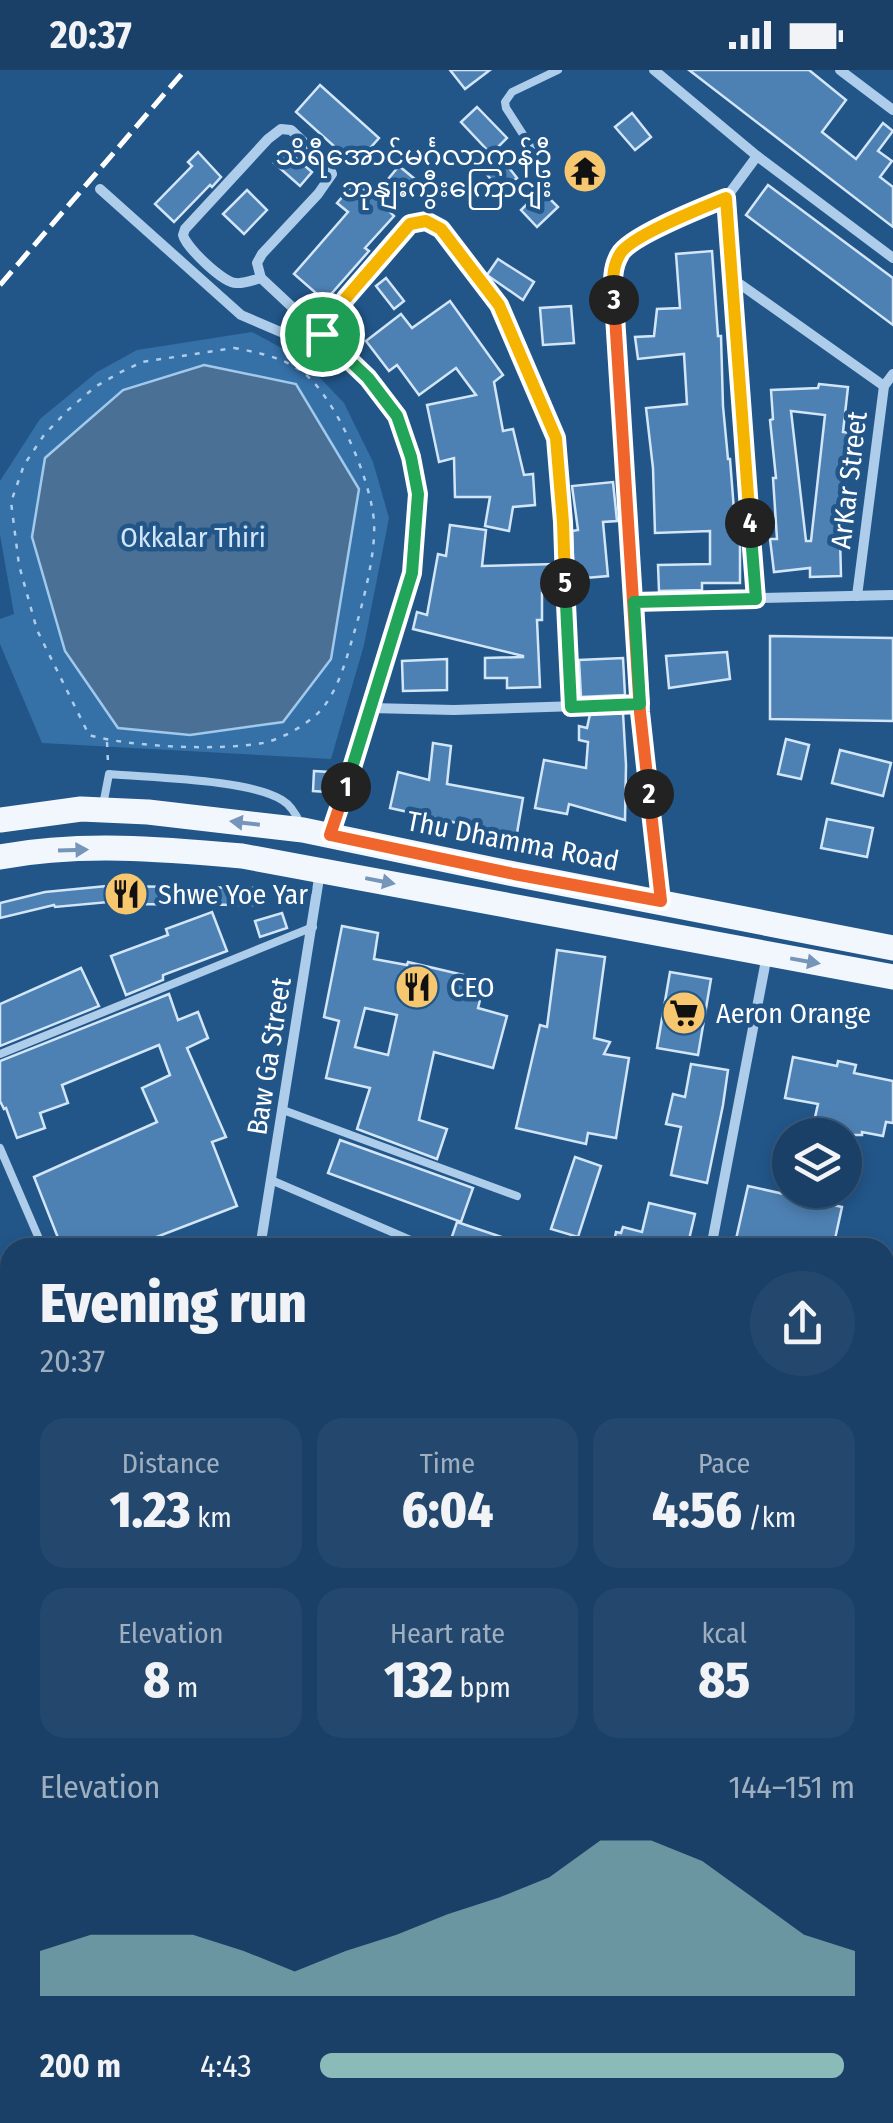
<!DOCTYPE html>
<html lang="en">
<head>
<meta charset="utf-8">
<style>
  body { margin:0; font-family:"Fira Sans Condensed","Noto Sans Myanmar",sans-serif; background:#23476d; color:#f1f3f6; height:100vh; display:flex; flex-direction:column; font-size:38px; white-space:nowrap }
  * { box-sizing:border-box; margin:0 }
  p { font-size:32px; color:#9fafc0 }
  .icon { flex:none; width:55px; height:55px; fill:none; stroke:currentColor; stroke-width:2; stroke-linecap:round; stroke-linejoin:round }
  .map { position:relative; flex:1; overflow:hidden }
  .panel { position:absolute; left:0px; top:1168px; width:895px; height:888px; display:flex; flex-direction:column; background:#1a4067; border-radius:30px 30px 0 0; box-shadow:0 5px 15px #0003,0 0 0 2px #38597b }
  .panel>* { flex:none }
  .fabs { position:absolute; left:772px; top:1048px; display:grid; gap:20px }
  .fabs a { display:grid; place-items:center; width:90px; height:90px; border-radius:50%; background:#1a4067; box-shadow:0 5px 15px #0003,0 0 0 2px #38597b; font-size:50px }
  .pin { position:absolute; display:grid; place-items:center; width:85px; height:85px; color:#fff; margin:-42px; border:5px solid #fff; border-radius:50%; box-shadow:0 2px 10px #0007 }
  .km { position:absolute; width:50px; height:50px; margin:-25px; border-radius:50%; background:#222; color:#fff; font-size:28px; line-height:50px; text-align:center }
  .round { display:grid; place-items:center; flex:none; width:105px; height:105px; border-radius:52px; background:#23476d }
  .headline { display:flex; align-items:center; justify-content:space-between; height:170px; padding:0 40px }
  h1 { font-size:55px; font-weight:800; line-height:75px }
  .stats { display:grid; grid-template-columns:repeat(3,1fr); gap:15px; height:170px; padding:10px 40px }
  .stats div { display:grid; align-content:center; border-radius:25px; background:#23476d; text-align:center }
  .stats b { font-size:50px; font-weight:800 }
  .stats small { font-size:28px; font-weight:400 }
  .stats p { font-size:28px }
  .chart { height:280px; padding:20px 40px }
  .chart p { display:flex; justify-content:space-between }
  .chart svg { width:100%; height:180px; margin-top:10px; fill:#8bbbb9; opacity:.7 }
  ul { padding:0 40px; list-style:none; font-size:32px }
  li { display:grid; grid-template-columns:160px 120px 1fr; align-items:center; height:75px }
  li i { height:25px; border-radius:12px; background:#8bbbb9 }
  .status { display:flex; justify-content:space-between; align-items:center; height:70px; padding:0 50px; background:#1a4067; direction:ltr }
  .status svg { height:28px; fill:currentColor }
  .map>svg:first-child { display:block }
  .green { fill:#3570a7 }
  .water { fill:#4b7095; stroke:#a1c9ec; stroke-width:2.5 }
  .building { fill:#4e81b3; stroke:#d2e6f8; stroke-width:2.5; fill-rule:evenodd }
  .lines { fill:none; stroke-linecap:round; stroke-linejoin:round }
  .path { stroke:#aecdea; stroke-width:2.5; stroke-dasharray:5 8; stroke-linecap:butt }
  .service { stroke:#aecdea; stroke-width:8 }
  .minor { stroke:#aecdea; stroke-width:10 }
  .primary { stroke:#f2f7fe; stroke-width:25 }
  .rail { stroke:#fff; stroke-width:5; stroke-dasharray:18 8; stroke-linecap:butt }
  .oneway { fill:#7596b8 }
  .split-1-casing { stroke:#fff; stroke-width:20 }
  .split-2-casing { stroke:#fff; stroke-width:20 }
  .split-3-casing { stroke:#fff; stroke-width:20 }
  .split-4-casing { stroke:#fff; stroke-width:20 }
  .split-5-casing { stroke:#fff; stroke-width:20 }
  .split-6-casing { stroke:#fff; stroke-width:20 }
  .split-1 { stroke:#22a559; stroke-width:12 }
  .split-2 { stroke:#f0652b; stroke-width:12 }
  .split-3 { stroke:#f0652b; stroke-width:12 }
  .split-4 { stroke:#f5b400; stroke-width:12 }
  .split-5 { stroke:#22a559; stroke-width:12 }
  .split-6 { stroke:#f5b400; stroke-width:12 }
  .labels { text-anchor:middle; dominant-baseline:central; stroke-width:9; stroke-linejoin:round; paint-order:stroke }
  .poi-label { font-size:28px; fill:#fff; stroke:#225689; text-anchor:start }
  .street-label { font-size:28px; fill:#fff; stroke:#225689 }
  .park-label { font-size:28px; fill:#d2e6f8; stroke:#225689 }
</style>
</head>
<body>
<div class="status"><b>20:37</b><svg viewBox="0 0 49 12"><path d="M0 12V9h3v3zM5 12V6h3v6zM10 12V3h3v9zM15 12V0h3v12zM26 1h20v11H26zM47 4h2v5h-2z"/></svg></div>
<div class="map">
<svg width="893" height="2053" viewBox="0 0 893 2053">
  <rect width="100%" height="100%" fill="#225689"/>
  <polygon class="green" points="252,262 302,289 344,333 373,392 389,448 364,575 331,689 42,673 0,574 0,549 14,544 0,465 0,411 40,349 97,302 137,280"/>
  <polygon class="water" points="204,295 296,314 359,419 331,589 283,652 190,665 118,658 65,581 32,467 45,388 123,320"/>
  <g class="building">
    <polygon points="450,0 490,0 465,19"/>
    <polygon points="689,0 809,0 846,30 822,62 856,89 883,53 893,61 878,81 892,91 880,107 893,117 893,157"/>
    <polygon points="320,15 379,68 355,95 296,42"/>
    <polygon points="477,37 507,68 491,84 461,52"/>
    <polygon points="632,43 651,67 635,80 615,57"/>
    <polygon points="287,80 312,102 300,116 274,93"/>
    <polygon points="198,82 221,107 212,117 210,115 174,152 155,134 192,96 188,92"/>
    <polygon points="502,89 517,108 500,121 485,102"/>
    <polygon points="399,96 416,110 389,141 394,146 365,178 369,181 325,231 294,204 348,142 337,133 355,112 373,127"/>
    <polygon points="768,115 893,208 893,255 746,145"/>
    <polygon points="247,120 267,140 244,164 223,144"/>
    <polygon points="541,120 558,137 537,157 521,140"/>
    <polygon points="712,181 718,266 721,266 723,336 728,389 730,389 736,466 740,466 740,513 702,513 702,520 659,521 658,495 710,494 710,461 655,463 653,398 646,338 687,334 684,284 638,289 635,267 654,266 657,239 680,238 676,184"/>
    <polygon points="498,189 534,212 523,230 487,205"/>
    <polygon points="386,208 404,231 394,239 376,216"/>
    <polygon points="450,231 503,305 494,312 503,361 513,359 524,405 533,404 535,435 513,437 509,461 485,456 490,427 455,427 454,388 439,392 427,335 476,325 456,298 419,325 397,295 389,301 366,271 401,244 412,258"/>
    <polygon points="571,236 574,273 543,275 540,238"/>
    <path d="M819 314 848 317 843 362 850 363 840 468 841 506 810 507V498L774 502 770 469H777L773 408H776L770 350 773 349 771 320 818 318ZM791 341 825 345 811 471H806Z"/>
    <polygon points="613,412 617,451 603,452 608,506 574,509 572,461 578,460 572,416"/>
    <polygon points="450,455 486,460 482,496 556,494 557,510 552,511 553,523 542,523 542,550 537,550 540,617 507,618 507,608 485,608 485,588 523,587 523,586 413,559 417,542 427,545 438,484 446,486"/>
    <polygon points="770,566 893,568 893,651 770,649"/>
    <polygon points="727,582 730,609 669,618 666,586"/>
    <polygon points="623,588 625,625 581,627 579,590"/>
    <polygon points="447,589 447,620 403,621 402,591"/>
    <polygon points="623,643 626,695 625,750 569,734 567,744 535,738 544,690 586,698 588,672 579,670 579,656 587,658 590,644"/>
    <polygon points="786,669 809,675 801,709 778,704"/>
    <polygon points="433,673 451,676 447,714 523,728 516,769 456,759 457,753 390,738 398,702 429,710"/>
    <polygon points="840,680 891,693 883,726 832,713"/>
    <polygon points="314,701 329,702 327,722 313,721"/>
    <polygon points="827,749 873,758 867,787 821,778"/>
    <polygon points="107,816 256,818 256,835 119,834 119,831 55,837 54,835 0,848 0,833 45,822"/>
    <polygon points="212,842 227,881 163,905 163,910 126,925 111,886 168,865 166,859"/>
    <polygon points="282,843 287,858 260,867 255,851"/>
    <path d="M342 856 378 863 374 889 407 895 408 892 485 910 478 938 507 946 493 998 434 982 419 1050 447 1059 437 1089 357 1059 370 1018 326 1008 339 951 324 947ZM365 938 397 945 388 985 355 977Z"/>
    <polygon points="557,880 605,887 594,968 610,972 604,984 629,988 616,1068 588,1063 586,1074 516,1058 540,955 547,957"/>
    <polygon points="81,898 99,936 0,976 0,934"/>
    <polygon points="670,902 711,909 698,985 657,978"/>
    <polygon points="169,924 178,950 198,942 208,968 187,978 226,1067 212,1072 237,1136 128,1178 62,1178 34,1107 157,1052 142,1018 170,1005 159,975 62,1015 68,1033 40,1043 45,1058 17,1068 6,1038 4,1039 0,1031 0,991"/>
    <polygon points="793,987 837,996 838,991 856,995 854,1003 893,1011 893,1053 886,1052 883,1066 862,1062 862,1065 811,1065 818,1034 785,1028"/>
    <polygon points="691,994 728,1000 723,1035 707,1113 671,1105 681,1057 666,1054 673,1024 685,1027"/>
    <polygon points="340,1070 473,1118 461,1152 328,1103"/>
    <polygon points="575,1087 601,1096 578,1167 551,1159"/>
    <polygon points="748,1116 842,1137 833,1178 734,1178"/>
    <polygon points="649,1133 695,1144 687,1178 613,1178 616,1162 621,1163 623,1157 642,1162"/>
    <polygon points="457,1152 525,1175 525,1178 448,1178"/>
  </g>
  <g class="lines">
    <g class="path">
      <path d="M234 278C257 282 285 288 304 303 337 330 371 410 374 452 376 483 363 533 354 563 346 590 337 626 316 645 301 658 281 669 263 673 221 681 129 677 89 665L37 560 19 495 11 432 24 395 44 365 68 340 95 317 119 303 142 292Z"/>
      <polyline points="107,672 108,693"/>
    </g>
    <g class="service">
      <polyline points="533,80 506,38 505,32 512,22 558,0"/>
      <path d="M103 735 109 704C152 708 247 709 282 730 291 735 297 746 301 755"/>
      <polyline points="0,984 313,857"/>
      <polyline points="283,1040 517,1126"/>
      <polyline points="0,1078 43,1178"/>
      <polyline points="271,1110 429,1178"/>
    </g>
    <g class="minor">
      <polyline points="654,0 757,86 893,188"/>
      <polyline points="840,0 893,40"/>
      <polyline points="100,119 241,245 283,263 322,264 346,228 410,154 426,151 441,159 499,235 556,368 563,452 571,637"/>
      <polyline points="730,207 884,316"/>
      <path d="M261 208C253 210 244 214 236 213 223 213 186 177 183 165L185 159 268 69 281 59 291 60 329 96 332 104 318 124 262 184 257 193 261 208 368 308 397 346 411 387 418 424 412 503 331 765"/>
      <polyline points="857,526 884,316 893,304"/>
      <polyline points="756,529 726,128 757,86"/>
      <polyline points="634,531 893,525"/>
      <polyline points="370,638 454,640 640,634"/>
      <polyline points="661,830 640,642 612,205 621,180 668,152 726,128"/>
      <polyline points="260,1178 320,802"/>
      <polyline points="711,1178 767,885"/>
      <polyline points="0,1441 10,1450"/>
      <polyline points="0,1699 10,1689"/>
      <polyline points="885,1784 893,1786"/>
      <polyline points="0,1958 10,1951"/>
      <polyline points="431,2053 433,2045"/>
      <polyline points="541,2053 542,2045"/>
      <polyline points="785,2053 787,2045"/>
    </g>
    <g class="primary">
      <polyline points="0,750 81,739 148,742 303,760 514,804 893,878"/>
      <path d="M0 787C80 772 162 779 242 786L893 907"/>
      <polyline points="885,1747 893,1707"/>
      <polyline points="822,2053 823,2045"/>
    </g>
    <polyline class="rail" points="0,215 185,0"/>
  </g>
  <defs><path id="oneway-solid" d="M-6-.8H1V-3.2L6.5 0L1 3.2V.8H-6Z" transform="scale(2.5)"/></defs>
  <g class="oneway">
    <use href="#oneway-solid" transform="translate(245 753) rotate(-173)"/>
    <use href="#oneway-solid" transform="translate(73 780) rotate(-2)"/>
    <use href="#oneway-solid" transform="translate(380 811) rotate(11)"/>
    <use href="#oneway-solid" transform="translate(805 891) rotate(10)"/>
  </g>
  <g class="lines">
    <defs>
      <polyline id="split-1" points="322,264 368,308 397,346 411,387 418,424 412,503 346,717"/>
      <polyline id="split-2" points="346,717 330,765 514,804 661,831 649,724"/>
      <polyline id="split-3" points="614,230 640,642 649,724"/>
      <path id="split-4" d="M614 230C613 214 611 199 620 184 630 166 704 137 726 128L750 453"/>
      <polyline id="split-5" points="565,513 571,637 640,634 634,532 756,529 750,453"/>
      <polyline id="split-6" points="322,264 346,228 410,154 426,151 441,159 499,235 556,368 563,452 565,513"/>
    </defs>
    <use href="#split-1" class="split-1-casing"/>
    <use href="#split-2" class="split-2-casing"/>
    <use href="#split-3" class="split-3-casing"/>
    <use href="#split-4" class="split-4-casing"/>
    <use href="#split-5" class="split-5-casing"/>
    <use href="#split-6" class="split-6-casing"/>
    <use href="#split-1" class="split-1"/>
    <use href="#split-2" class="split-2"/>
    <use href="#split-3" class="split-3"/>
    <use href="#split-4" class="split-4"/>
    <use href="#split-5" class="split-5"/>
    <use href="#split-6" class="split-6"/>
  </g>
  <defs>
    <symbol id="temple-disc" viewBox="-11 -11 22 22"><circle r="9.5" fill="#f7c76f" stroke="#225689"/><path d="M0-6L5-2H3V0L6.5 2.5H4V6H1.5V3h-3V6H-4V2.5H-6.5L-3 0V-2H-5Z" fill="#111"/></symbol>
    <symbol id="restaurant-disc" viewBox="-11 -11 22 22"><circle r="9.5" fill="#f7c76f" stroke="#225689"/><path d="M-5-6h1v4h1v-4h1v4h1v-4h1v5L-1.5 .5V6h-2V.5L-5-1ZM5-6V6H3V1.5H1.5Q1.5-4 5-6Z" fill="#111"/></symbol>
    <symbol id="supermarket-disc" viewBox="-11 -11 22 22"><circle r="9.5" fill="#f7c76f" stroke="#225689"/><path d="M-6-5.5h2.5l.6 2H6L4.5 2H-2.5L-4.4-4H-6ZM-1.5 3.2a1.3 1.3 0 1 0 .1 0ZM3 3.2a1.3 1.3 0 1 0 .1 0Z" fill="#111"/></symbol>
  </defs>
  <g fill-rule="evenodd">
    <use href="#temple-disc" x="560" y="76" width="50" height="50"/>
    <use href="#restaurant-disc" x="101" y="799" width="50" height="50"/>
    <use href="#restaurant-disc" x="392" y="892" width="50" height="50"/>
    <use href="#supermarket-disc" x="659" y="918" width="50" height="50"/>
  </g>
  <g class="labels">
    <g class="poi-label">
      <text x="552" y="85" text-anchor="end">သိရီအောင်မင်္ဂလာကန်ဦ<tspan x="552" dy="32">ဘုနျးကွီးကြောငျး</tspan></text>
      <text x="158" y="824">Shwe Yoe Yar</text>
      <text x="450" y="917">CEO</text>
      <text x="716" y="943">Aeron Orange</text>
    </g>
    <g class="street-label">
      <text transform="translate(849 410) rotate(-83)">ArKar Street</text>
      <text transform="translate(513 771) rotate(11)">Thu Dhamma Road</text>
      <text transform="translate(269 986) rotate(-81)">Baw Ga Street</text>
    </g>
    <g class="park-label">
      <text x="193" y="467">Okkalar Thiri</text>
    </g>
  </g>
</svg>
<div class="fabs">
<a><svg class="icon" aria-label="layers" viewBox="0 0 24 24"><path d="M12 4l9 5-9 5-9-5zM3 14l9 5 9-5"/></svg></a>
</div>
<div class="pin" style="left:322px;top:264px;background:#1e9e55"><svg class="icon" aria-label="arrive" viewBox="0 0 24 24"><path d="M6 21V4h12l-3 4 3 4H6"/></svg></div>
<b class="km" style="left:346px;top:717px">1</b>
<b class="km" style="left:649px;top:724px">2</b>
<b class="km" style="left:614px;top:230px">3</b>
<b class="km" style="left:750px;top:453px">4</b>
<b class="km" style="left:565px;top:513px">5</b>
<section class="panel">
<div class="headline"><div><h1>Evening run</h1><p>20:37</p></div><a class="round"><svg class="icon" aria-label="share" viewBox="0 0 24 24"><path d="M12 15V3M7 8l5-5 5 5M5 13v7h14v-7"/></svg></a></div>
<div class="stats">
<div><p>Distance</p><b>1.23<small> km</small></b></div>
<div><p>Time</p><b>6:04</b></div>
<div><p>Pace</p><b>4:56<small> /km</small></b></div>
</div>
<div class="stats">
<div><p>Elevation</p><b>8<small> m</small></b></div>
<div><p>Heart rate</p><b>132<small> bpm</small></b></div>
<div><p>kcal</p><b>85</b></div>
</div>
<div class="chart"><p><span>Elevation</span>144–151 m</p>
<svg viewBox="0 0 160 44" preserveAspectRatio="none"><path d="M0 44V33L10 29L20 29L30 29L40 33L50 38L60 33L70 29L80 24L90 20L100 15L110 6L120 6L130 11L140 20L150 29L160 33V44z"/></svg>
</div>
<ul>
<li><b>200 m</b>4:43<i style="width:98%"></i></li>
</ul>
</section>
</div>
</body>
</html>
